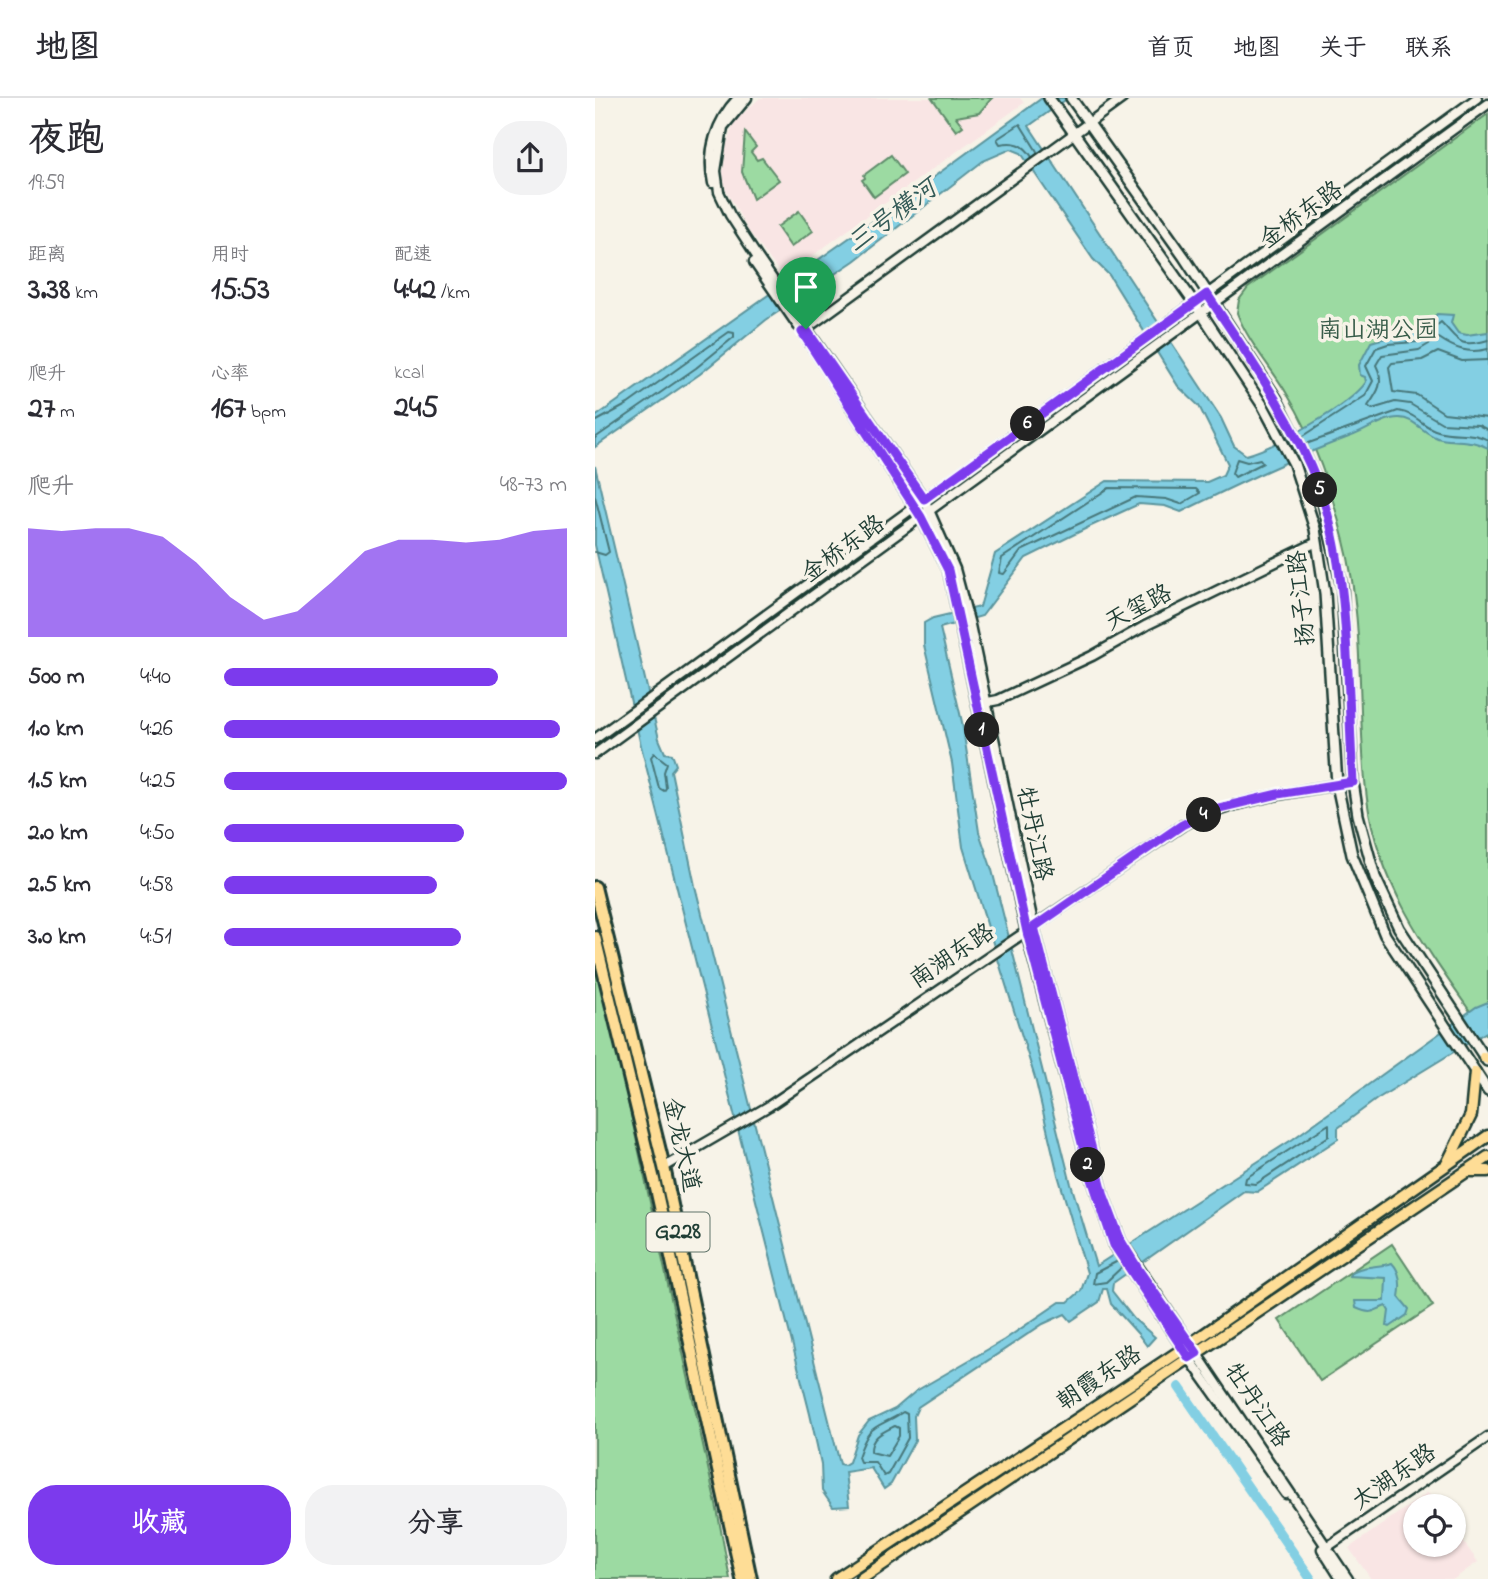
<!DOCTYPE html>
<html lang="zh">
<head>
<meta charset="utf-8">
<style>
  body { margin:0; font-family:"Indie Flower","LXGW WenKai TC",sans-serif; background:#f2f2f3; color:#2b2b33; height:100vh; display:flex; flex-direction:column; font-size:26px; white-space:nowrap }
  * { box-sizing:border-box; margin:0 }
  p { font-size:23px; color:#7c7c81 }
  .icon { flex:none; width:38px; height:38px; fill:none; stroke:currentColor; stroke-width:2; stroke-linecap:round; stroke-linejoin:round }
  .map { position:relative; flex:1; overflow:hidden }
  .details { display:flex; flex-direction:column; background:#fff; width:595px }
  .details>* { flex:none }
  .controls { position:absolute; left:808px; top:1396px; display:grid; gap:14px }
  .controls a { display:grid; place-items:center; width:63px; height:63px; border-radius:50%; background:#fff; box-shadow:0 2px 5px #0004; font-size:35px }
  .pin { position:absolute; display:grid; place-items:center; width:60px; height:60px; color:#fff; margin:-72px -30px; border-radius:50% 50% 50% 0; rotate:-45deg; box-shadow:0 0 7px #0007 }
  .pin .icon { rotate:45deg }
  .km { position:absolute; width:35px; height:35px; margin:-18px; border-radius:50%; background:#222; color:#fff; font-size:19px; line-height:35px; text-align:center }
  .round { display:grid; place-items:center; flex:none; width:74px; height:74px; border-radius:28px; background:#f2f2f3 }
  .summary { display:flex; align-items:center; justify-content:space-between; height:119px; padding:0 28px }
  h1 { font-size:38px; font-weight:700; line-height:52px }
  .figures { display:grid; grid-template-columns:repeat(3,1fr); gap:10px; height:119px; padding:7px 28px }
  .figures div { display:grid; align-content:center }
  .figures b { font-size:30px; font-weight:700 }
  .figures small { font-size:19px; font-weight:400 }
  .figures p { font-size:19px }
  .chart { height:196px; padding:14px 28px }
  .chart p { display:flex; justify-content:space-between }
  .chart svg { width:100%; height:126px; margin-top:7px; fill:#7c3aed; opacity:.7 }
  .primary-button { display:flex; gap:14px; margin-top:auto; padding:14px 28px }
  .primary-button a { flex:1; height:80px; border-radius:28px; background:#7c3aed; color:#fff; font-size:28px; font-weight:700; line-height:80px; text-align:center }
  .primary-button a+a { background:#f2f2f3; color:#2b2b33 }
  ul { padding:0 28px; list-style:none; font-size:23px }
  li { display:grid; grid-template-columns:112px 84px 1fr; align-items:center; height:52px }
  li i { height:18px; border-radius:9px; background:#7c3aed }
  header { display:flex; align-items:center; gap:42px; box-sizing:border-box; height:98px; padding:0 35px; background:#fff; border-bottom:2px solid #e1e1e2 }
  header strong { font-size:33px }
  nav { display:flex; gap:38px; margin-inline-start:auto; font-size:24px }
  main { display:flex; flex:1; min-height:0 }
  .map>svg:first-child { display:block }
  .built { fill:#f9e5e4 }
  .green { fill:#9cdaa2; stroke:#5e8c6b; stroke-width:2 }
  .water { fill:#83cfe3; stroke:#5b959d; stroke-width:2 }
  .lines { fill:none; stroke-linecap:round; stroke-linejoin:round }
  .shore { stroke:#47777a; stroke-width:2 }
  .river { stroke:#83cfe3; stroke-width:10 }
  .tertiary-casing { stroke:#1f3d34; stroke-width:13 }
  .secondary-casing { stroke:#1f3d34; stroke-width:14 }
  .primary-casing { stroke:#1f3d34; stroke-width:15 }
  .trunk-casing { stroke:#1f3d34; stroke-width:16 }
  .tertiary { stroke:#f7f3e8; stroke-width:8 }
  .secondary { stroke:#f7f3e8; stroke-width:9 }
  .primary { stroke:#fedd96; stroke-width:10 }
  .trunk { stroke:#fedd96; stroke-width:10 }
  .route-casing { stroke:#fff; stroke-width:14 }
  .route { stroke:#7c3aed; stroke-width:9 }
  .labels { text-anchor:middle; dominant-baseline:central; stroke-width:7; stroke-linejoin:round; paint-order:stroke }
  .shield { fill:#f7f3e8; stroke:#60746a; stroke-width:2 }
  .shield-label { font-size:23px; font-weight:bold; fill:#1f3d34 }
  .street-label { font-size:24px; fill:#1f3d34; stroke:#f7f3e8 }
  .park-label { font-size:24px; fill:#385c4a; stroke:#f7f3e8 }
  .water-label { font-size:26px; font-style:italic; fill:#335a57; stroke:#f7f3e8 }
</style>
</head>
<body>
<header>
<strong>地图</strong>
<nav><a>首页</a><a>地图</a><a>关于</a><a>联系</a></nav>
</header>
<main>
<section class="details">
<div class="summary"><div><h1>夜跑</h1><p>19:59</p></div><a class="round"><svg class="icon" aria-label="share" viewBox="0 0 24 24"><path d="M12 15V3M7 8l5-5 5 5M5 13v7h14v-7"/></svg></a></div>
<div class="figures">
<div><p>距离</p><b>3.38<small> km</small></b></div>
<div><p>用时</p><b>15:53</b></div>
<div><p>配速</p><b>4:42<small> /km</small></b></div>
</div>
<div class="figures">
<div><p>爬升</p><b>27<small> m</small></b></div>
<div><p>心率</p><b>167<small> bpm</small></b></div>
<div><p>kcal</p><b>245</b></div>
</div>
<div class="chart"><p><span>爬升</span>48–73 m</p>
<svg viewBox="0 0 160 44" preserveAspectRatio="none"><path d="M0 44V6L10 7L20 6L30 6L40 9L50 18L60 30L70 38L80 35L90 25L100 14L110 10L120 10L130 11L140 10L150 7L160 6V44z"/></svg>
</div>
<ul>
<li><b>500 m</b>4:40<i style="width:80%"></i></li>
<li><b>1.0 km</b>4:26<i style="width:98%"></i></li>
<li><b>1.5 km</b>4:25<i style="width:100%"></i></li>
<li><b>2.0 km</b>4:50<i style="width:70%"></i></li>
<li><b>2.5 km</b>4:58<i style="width:62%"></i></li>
<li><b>3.0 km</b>4:51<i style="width:69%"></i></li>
</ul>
<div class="primary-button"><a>收藏</a><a>分享</a></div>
</section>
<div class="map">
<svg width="893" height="1481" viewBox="0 0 893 1481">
  <rect width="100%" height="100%" fill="#f7f3e8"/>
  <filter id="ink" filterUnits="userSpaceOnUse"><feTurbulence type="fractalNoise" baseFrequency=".0143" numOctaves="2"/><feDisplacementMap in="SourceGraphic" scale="14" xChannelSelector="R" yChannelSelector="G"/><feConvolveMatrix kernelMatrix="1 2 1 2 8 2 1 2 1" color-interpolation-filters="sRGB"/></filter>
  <g filter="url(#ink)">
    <g class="built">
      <polygon points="165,0 425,0 429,5 188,179 153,132 131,92 128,74 132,46 139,24"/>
      <polygon points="833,1394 844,1409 821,1409 821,1447 859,1447 859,1431 883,1464 859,1481 776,1481 754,1450"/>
    </g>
    <g class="green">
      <polygon points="337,0 397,0 384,15 361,19 368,28 361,33"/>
      <path d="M893 16V939C842 865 784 793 772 701 761 616 771 527 749 443 736 392 720 341 692 296 676 269 653 244 642 215L644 202 653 190Z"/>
      <polygon points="150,34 161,49 156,54 162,62 167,60 184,82 158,101 147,74"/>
      <polygon points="296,57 310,76 279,99 267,82 270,80 269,77"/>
      <polygon points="204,113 218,133 196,149 182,129"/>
      <polygon points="0,852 122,1411 135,1481 0,1481"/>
      <polygon points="797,1146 838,1208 725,1283 684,1222"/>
    </g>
    <g class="water">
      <path d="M447 0H473L434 28 626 320 639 348 651 357C679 350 756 307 771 284L770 279 765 277 764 267 776 244C808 233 817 247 842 216L858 217 856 225 863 235 872 237 893 234V350C877 341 864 344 846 341 829 338 821 320 804 320 788 320 773 332 759 337 699 359 643 386 586 414L570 408 544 406 496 428 431 460 387 518 345 530 367 624 384 734 397 772 476 1086 501 1168 698 1041 881 909 893 904V933L782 1001 743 1030V1041L662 1094 649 1093 518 1185 517 1193 539 1221 560 1239 552 1248 543 1236 516 1206 512 1191H508L504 1204 476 1223 470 1216 448 1226 323 1309 319 1318 320 1342 296 1386 289 1391 276 1370 250 1374 254 1408 238 1409 227 1393 226 1366 215 1316 46 648 0 447V368L64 641 70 655 77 656 81 667 76 673 100 788 245 1366 249 1367 254 1364 263 1337 274 1323 300 1311 321 1293 409 1242 465 1204H473L486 1193 492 1175 463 1077 440 980 368 749 357 665 329 547V525L338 520 385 509 400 456 512 383 612 384 628 377 633 366 604 308 583 288 514 177 498 161 426 55 416 51 388 63 259 163 171 222 105 276 0 349V319L274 126Z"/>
      <path d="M797 1165C806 1174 806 1188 804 1199L814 1211 812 1217 795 1229 792 1228 794 1213 791 1208C778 1212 779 1218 761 1210L760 1203H790L791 1180 754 1178C760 1167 783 1170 797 1165Z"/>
    </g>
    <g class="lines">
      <g class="shore">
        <path d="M437 59C429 46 420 43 405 46L402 41 425 26 443 55"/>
        <path d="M893 251C873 256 860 251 844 240L824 252 787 257 781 267C790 284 783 294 773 308L777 311 800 304 815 306 847 325 883 327 893 332"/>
        <polyline points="893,262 867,263 843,254 827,262 797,265 794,269 798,294 822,297 849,315 893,320"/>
        <polyline points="0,324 33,306 134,234 139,235 139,239 101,270 0,340"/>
        <path d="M707 339 770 298 778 283 771 268 781 250 793 246 822 244 846 224C863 241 862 251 893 242"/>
        <path d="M711 346 803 313C823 316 827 329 843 333 860 338 877 333 893 342"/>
        <polygon points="642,361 652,364 665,361 668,365 640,379 637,375"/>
        <polygon points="514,390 601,391 605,395 586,406 571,401 541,399 426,453 409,476 404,475 407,460"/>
        <polyline points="0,398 14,454 10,457 0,454"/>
        <polygon points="59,655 72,665 69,674 71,690 69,693 64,690 56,659"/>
        <polygon points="734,1026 734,1038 661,1086 650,1085 651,1080"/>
        <polyline points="523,1163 500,1175 498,1186 511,1184 527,1169"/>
        <path d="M308 1314 312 1316 313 1340 293 1376 289 1378 280 1364H265L263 1359C275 1323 281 1332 308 1314Z"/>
        <path d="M300 1328 304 1330V1338L292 1358 276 1354C275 1339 288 1334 300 1328Z"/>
      </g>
      <polyline class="river" points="584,1289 716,1481"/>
      <defs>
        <g id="tertiary">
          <polyline points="152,0 128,29 121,73 124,94 135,117 163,160 329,401 360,471 375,527 439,829 509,1098 526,1143 753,1481"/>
          <path d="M118 85C111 54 121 23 143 0"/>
          <polyline points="159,164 203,228"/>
          <polyline points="208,233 528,0"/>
          <polyline points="211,239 326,419 353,472 431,834 494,1072 519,1147 594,1260 691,1396"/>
          <polyline points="388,605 403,602 497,558 552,527 722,444"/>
          <polyline points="0,641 882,0"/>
          <polyline points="0,656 893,6"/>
          <path d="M69 1069 174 1008 588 727C641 701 700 694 758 684"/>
          <polyline points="727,1451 746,1481"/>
          <polyline points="728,1452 893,1339"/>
        </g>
        <g id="secondary">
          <polyline points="454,0 607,216 668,308 699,366 720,431 730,495 742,687 757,757 790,837 893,993"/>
          <polyline points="476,0 589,159 681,300 710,358 725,391 747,489 758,684 763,717 780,779 804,830 892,963"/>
        </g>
        <g id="primary">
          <polyline points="889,959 893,961"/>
          <polyline points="852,1066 876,1017 880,974"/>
          <polyline points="872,1073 893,1073"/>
          <polyline points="241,1481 588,1251 893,1038"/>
          <polyline points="266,1481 893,1059"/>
        </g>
        <g id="trunk">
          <polyline points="0,789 69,1069 156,1481"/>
          <polyline points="0,839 60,1086 147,1481"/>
        </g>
      </defs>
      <use href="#tertiary" class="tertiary-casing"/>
      <use href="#secondary" class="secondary-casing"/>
      <use href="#primary" class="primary-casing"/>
      <use href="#trunk" class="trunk-casing"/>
      <use href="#tertiary" class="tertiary"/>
      <use href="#secondary" class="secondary"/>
      <use href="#primary" class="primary"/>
      <use href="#trunk" class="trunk"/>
    </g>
  </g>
  <g class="lines" filter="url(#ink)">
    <defs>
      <path id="route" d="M612 196C653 258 697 319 724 389 756 474 752 593 758 684L683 696 620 711 587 727 439 829 509 1098 526 1143 545 1174 602 1255 594 1260 519 1147 494 1072 432 834 353 472 326 419 207 234 211 231 329 401Z"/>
    </defs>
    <use href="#route" class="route-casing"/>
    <use href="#route" class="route"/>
  </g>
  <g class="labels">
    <rect class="shield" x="51.5" y="1114.5" width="63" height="39" rx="5"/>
    <g class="shield-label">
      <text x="83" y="1134">G228</text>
    </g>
    <g class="street-label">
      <text transform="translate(707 118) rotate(-36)">金桥东路</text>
      <text transform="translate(249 452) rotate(-36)">金桥东路</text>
      <text transform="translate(708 500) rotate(-96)">扬子江路</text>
      <text transform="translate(544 511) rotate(-28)">天玺路</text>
      <text transform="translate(438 736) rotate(78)">牡丹江路</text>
      <text transform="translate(358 859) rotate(-34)">南湖东路</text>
      <text transform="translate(85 1047) rotate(77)">金龙大道</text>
      <text transform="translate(505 1281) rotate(-34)">朝霞东路</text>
      <text transform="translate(661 1308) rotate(56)">牡丹江路</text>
      <text transform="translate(800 1380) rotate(-35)">太湖东路</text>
    </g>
    <g class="park-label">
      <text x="783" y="233">南山湖公园</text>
    </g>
    <g class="water-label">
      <text transform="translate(298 119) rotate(-36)">三号横河</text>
    </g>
  </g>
</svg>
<div class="controls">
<a><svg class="icon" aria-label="locate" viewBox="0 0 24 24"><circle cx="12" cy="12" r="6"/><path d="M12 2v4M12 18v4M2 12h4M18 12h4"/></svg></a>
</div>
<div class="pin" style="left:211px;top:231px;background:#1e9e55"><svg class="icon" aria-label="arrive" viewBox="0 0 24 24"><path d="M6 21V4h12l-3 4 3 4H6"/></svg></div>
<b class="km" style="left:387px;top:632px">1</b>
<b class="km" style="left:493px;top:1067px">2</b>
<b class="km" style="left:609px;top:717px">4</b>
<b class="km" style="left:725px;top:392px">5</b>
<b class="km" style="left:433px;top:326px">6</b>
</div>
</main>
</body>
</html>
